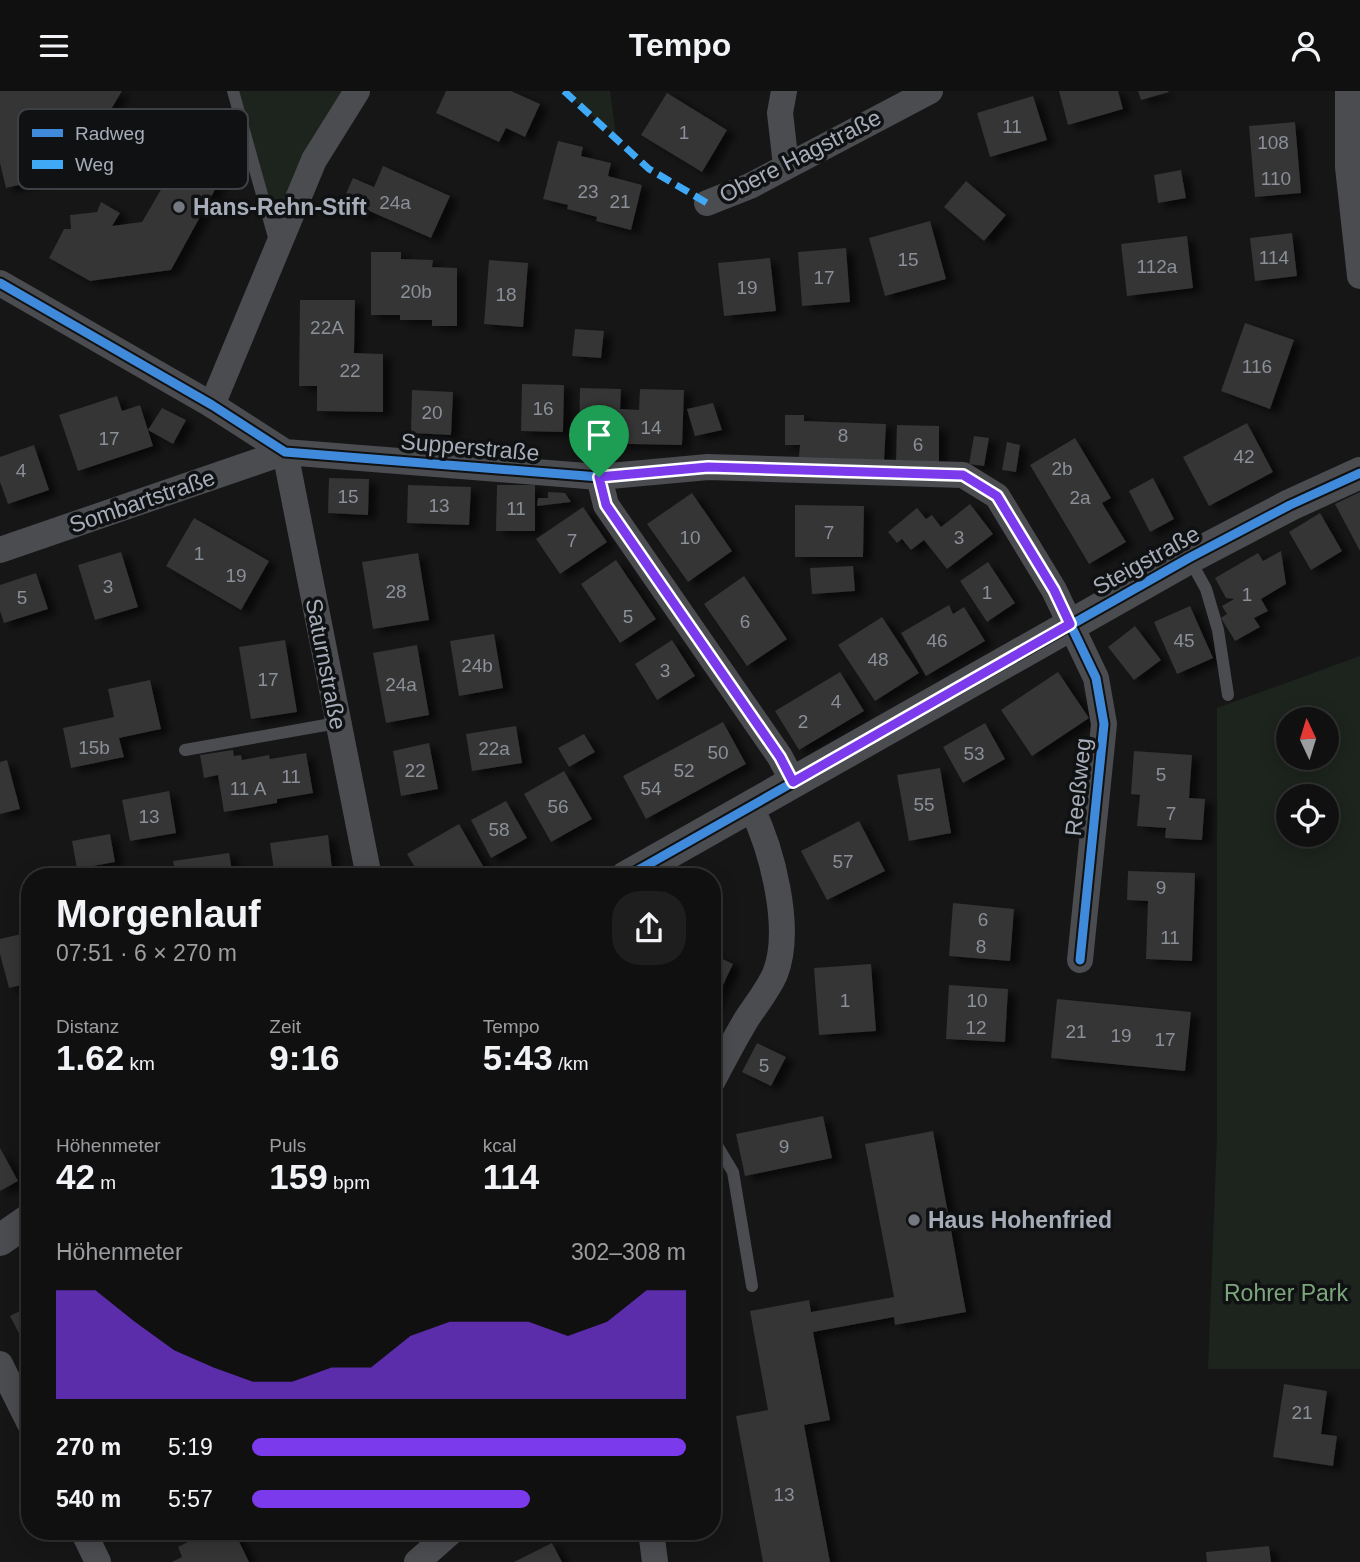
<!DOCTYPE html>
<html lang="de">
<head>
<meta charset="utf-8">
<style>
  body { margin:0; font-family:Helvetica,sans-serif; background:#1e1e1f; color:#f1f3f6; height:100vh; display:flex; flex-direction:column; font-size:26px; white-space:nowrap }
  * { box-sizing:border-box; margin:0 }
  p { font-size:23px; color:#9c9d9f }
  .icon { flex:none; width:38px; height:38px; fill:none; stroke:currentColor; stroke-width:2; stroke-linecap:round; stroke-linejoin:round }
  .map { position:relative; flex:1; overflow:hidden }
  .panel { position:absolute; left:21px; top:777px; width:700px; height:672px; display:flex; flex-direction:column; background:#101011; border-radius:28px; box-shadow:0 4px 18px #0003,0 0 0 2px #303031 }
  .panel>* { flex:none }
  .needle { width:46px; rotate:356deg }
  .fabs { position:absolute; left:1276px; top:616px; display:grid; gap:14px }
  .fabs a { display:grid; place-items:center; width:63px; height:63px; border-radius:50%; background:#101011; box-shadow:0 4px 18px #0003,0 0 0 2px #303031; font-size:35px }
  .pin { position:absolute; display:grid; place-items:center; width:60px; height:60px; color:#fff; margin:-72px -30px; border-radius:50% 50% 50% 0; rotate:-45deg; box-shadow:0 0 7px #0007 }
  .pin .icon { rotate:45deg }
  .round { display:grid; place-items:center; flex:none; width:74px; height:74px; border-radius:28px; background:#1e1e1f }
  .overview { display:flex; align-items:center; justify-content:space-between; height:119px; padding:0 35px }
  h1 { font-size:38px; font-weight:800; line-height:52px }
  .metrics { display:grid; grid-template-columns:repeat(3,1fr); gap:10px; height:119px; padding:7px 35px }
  .metrics div { display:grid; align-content:center }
  .metrics b { font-size:35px; font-weight:800 }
  .metrics small { font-size:19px; font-weight:400 }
  .metrics p { font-size:19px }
  .chart { height:196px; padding:14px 35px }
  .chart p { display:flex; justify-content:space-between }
  .chart svg { width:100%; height:126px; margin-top:7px; fill:#7c3aed; opacity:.7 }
  ul { padding:0 35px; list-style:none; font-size:23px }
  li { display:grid; grid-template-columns:112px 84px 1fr; align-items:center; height:52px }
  li i { height:18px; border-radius:9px; background:#7c3aed }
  header { display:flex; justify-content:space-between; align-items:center; height:91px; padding:0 35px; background:#101011; font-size:32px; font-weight:800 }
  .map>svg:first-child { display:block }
  .green { fill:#1c241d; fill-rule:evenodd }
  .building { fill:#343436; filter:url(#shadow) }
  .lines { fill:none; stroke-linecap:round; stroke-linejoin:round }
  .service { stroke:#4a4c50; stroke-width:12 }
  .minor { stroke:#4a4c50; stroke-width:26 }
  .tertiary { stroke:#4a4c50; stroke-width:32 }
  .quiet { stroke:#3fa9f5; stroke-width:7; stroke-dasharray:14 7; stroke-linecap:butt }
  .cycleway-casing { stroke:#101113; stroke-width:13 }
  .cycleway { stroke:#408adc; stroke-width:9 }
  .route-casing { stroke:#fff; stroke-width:14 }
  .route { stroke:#7c3aed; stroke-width:9 }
  .poi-dot { fill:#747880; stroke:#101113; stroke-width:2.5 }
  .labels { text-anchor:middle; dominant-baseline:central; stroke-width:7; stroke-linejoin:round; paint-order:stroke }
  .number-label { font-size:19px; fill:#8a8f98 }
  .street-label { font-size:23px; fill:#a6adb9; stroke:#101113 }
  .poi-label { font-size:23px; font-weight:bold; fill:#a6adb9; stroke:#101113; text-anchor:start }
  .park-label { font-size:23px; fill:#7ca67b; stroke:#101113 }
  .key { fill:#101113; stroke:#3d4045; stroke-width:2 }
  .key-label { font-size:19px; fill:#a6adb9 }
</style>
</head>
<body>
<header><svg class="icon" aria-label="menu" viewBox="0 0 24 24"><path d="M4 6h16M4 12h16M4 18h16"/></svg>Tempo<svg class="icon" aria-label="person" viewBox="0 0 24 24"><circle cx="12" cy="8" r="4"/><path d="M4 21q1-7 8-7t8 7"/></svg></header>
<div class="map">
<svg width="1360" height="1471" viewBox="0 0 1360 1471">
  <defs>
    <filter id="shadow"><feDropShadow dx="8" dy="4.5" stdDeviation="3.5" flood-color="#0009"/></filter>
  </defs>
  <rect width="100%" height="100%" fill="#161617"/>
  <g class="green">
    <polygon points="233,0 357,0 277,157"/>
    <polygon points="562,0 610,0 616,44"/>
    <path d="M1360 565V1278H1208L1217 1046V617ZM1326 628V667H1288V628ZM1326 705V744H1288V705Z"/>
  </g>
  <g class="building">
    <polygon points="0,0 122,0 96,43 74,29 68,37 79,80 6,97 0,72"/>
    <polygon points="446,0 511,0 540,13 525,46 506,37 499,51 436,22"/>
    <polygon points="1059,0 1118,0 1123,18 1068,34"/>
    <polygon points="1138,0 1168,0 1169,1 1141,9"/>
    <polygon points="667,2 727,39 702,81 641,44"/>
    <polygon points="1033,5 1047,49 990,66 977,22"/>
    <polygon points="1295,31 1301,102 1255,106 1249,35"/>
    <polygon points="558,50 583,56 581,65 611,72 608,85 642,94 631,139 596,130 597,126 567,118 568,114 543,108"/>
    <polygon points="178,51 197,65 222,59 229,90 218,93 171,179 90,190 49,167 64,138 71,138 70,124 97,121 101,111 120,122 112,135 142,131 169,85 160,79"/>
    <polygon points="383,75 450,105 431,147 367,119 364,127 340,116 353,87 374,96"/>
    <polygon points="1181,79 1186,107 1158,112 1154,84"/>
    <polygon points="966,90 1006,124 984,150 944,116"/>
    <polygon points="930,130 946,188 885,205 869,147"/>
    <polygon points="1292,142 1297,185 1255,190 1250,147"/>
    <polygon points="1187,145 1193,197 1127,205 1121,153"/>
    <polygon points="846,157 850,211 802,215 798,161"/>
    <polygon points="371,161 401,161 401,168 433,169 432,176 457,177 457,235 432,235 432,229 400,229 400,224 371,224"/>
    <polygon points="770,167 776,220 724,225 718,172"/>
    <polygon points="489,169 528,172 523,236 484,233"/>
    <polygon points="300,209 355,209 354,262 383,263 383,321 317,320 317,295 299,295"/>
    <polygon points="1245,232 1294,249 1270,318 1221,300"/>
    <polygon points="575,238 604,240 601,267 572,265"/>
    <polygon points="522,293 564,294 563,341 521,340"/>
    <polygon points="580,297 621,298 620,318 639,319 640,298 684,299 682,354 579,352"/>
    <polygon points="412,299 453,301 451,344 411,342"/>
    <polygon points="117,305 122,320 140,314 153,355 78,380 59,324"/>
    <polygon points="713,312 722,339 695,345 687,318"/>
    <polygon points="162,317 186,329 173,353 148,339"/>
    <polygon points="785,324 804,324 804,330 886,333 884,369 799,366 800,354 785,354"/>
    <polygon points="1247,332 1273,381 1209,415 1183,366"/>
    <polygon points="897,334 939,335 939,373 896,371"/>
    <polygon points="974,345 989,347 984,375 969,373"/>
    <polygon points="1075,347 1111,407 1102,412 1126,451 1089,473 1030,374"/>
    <polygon points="1007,351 1020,354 1016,381 1002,379"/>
    <polygon points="34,354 49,399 8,413 0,391 0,366"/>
    <polygon points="329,387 369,388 368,424 328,422"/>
    <polygon points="1153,387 1174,428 1150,441 1129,400"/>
    <polygon points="408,394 471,396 469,434 407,432"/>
    <polygon points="497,394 535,394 535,440 496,440"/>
    <polygon points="548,401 565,402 571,411 537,415 538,407 548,407"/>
    <polygon points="1360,401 1360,460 1335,413"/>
    <polygon points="692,402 732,460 688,491 647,433"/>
    <polygon points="970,413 993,443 947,478 924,449 911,459 902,448 897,452 888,441 917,417 926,428 932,424 941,436"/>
    <polygon points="795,414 864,415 863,466 795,466"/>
    <polygon points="583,416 607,451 560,483 536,448"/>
    <polygon points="1320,422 1342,460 1311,479 1289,441"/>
    <polygon points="194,427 269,470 241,519 166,475"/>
    <polygon points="1281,460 1286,493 1261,508 1268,520 1254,527 1260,536 1235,550 1221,527 1227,523 1222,515 1234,508 1226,507 1215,487 1258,462 1263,470"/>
    <polygon points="121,461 138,516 95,529 78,474"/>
    <polygon points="418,462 429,529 373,538 362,471"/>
    <polygon points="616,469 656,528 620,552 581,493"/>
    <polygon points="988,471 1015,512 987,531 960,490"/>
    <polygon points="853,475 855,500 812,503 810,477"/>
    <polygon points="36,482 48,518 4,532 0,520 0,494"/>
    <polygon points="744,485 787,548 747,575 704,513"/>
    <polygon points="949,514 953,523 964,516 985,550 926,585 901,542"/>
    <polygon points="1190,515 1213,567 1177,583 1154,531"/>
    <polygon points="882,526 919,582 875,610 838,554"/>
    <polygon points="1135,535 1161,569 1134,589 1108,556"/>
    <polygon points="494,543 503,597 459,605 450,550"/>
    <polygon points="285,549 297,621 251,628 239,556"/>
    <polygon points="672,549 695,585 657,609 635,573"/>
    <polygon points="417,554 429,624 386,632 373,562"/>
    <polygon points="840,581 864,620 799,659 775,620"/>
    <polygon points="1058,581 1089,627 1032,665 1001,619"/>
    <polygon points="150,589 161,638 119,647 124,666 71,677 63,637 114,626 108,598"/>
    <polygon points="723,631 746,673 646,728 623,685"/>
    <polygon points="985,632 1005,668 963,692 943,656"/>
    <polygon points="516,635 522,672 472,680 466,643"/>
    <polygon points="584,643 595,661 569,676 558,657"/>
    <polygon points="429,652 438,698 401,705 393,660"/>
    <polygon points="233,659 234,665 241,664 242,669 269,664 270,668 306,662 313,702 277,708 277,712 224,721 218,684 204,687 200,664"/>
    <polygon points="1134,660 1192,664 1189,707 1205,708 1202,749 1165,747 1166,737 1137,735 1140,704 1131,703"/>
    <polygon points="7,669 20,718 0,723 0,671"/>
    <polygon points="940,677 951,742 909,750 897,684"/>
    <polygon points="564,680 592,728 551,751 524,703"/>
    <polygon points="169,700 176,742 130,750 122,709"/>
    <polygon points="506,710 527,747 491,767 471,729"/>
    <polygon points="859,730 885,780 827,809 801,760"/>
    <polygon points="459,733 483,775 477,779 481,786 429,786 427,782 420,785 407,763"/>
    <polygon points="110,743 115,771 77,778 72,750"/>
    <polygon points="328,744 333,786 275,786 270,752"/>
    <polygon points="229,762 233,786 176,786 173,770"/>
    <polygon points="1128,780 1195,782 1192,870 1146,868 1148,810 1127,809"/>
    <polygon points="953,812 1014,818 1010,870 949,865"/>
    <polygon points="30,841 30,892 9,897 0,863 0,848"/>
    <polygon points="712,863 733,873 712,917"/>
    <polygon points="871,873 876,940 819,944 814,877"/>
    <polygon points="949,894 1008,898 1005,951 946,948"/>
    <polygon points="1057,908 1191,921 1185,980 1051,967"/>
    <polygon points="757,952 786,966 771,995 742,981"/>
    <polygon points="823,1025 832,1067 745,1085 736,1043"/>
    <polygon points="933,1040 966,1221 895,1234 894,1226 813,1241 830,1329 804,1334 830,1471 763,1471 736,1325 768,1319 750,1220 809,1209 811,1221 894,1206 865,1053"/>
    <polygon points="0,1057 18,1090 0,1100"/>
    <polygon points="30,1215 30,1264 10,1225"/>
    <polygon points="1284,1293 1327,1300 1321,1343 1337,1345 1333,1375 1273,1366"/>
    <polygon points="210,1440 234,1440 249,1471 172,1471 182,1466 178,1456"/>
    <polygon points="552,1452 562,1471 514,1471"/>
    <polygon points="1269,1455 1271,1471 1207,1471 1206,1461"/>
  </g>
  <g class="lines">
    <g class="service">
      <polyline points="233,0 275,150"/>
      <polyline points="1189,467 1206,498 1218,539 1228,604"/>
      <polyline points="185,659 337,632"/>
      <polyline points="712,1046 733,1081 752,1195"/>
    </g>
    <g class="minor">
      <polyline points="784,0 780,22 786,74"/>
      <polyline points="1348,0 1348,76 1360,185"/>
      <polyline points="707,112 750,95 930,0"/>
      <polyline points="0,192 212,314 285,361 599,386 708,376 963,384 997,405 1054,499 1096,587 1104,633 1080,869"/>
      <polyline points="212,314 314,69 357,0"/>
      <polyline points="599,386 606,414 780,666 793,691"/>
      <polyline points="0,459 285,361 369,786"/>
      <path d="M712 991C723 970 734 949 746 929 755 915 768 899 775 883 793 838 772 758 751 716"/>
      <polyline points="0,1273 30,1333"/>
      <polyline points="83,1440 98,1471"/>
      <polyline points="651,1440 655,1471"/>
      <polyline points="417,1471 452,1440"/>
    </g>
    <g class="tertiary">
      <polyline points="626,786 1189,467 1290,414 1360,382"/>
      <polyline points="0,1149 30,1128"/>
    </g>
    <polyline class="quiet" points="564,0 649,78 707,112"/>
    <defs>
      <g id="cycleway">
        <polyline points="0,192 212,314 285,361 599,386 708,376 963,384 997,405 1054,499 1096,587 1104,633 1080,869"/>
        <polyline points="626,786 1189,467 1290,414 1360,382"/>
      </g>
    </defs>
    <use href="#cycleway" class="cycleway-casing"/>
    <use href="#cycleway" class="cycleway"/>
  </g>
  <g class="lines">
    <defs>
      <polygon id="route" points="708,376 963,384 997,405 1054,499 1070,533 793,691 780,666 606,414 599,386"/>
    </defs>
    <use href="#route" class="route-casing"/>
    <use href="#route" class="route"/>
  </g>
  <g class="poi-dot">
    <circle cx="179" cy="116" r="7"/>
    <circle cx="914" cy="1129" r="7"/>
  </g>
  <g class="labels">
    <g class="number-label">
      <text x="1012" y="35">11</text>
      <text x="684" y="41">1</text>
      <text x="1273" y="51">108</text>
      <text x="1276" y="87">110</text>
      <text x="588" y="100">23</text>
      <text x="620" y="110">21</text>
      <text x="395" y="111">24a</text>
      <text x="1274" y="166">114</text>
      <text x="908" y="168">15</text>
      <text x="1157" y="175">112a</text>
      <text x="824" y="186">17</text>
      <text x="747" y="196">19</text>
      <text x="416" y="200">20b</text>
      <text x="506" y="203">18</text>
      <text x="327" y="236">22A</text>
      <text x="1257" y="275">116</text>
      <text x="350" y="279">22</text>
      <text x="543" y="317">16</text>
      <text x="432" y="321">20</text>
      <text x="651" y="336">14</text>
      <text x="843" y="344">8</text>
      <text x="109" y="347">17</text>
      <text x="918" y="353">6</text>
      <text x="1244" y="365">42</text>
      <text x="1062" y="377">2b</text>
      <text x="21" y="379">4</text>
      <text x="348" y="405">15</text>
      <text x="1080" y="406">2a</text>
      <text x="439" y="414">13</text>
      <text x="516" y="417">11</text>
      <text x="829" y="441">7</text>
      <text x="690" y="446">10</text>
      <text x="959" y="446">3</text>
      <text x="572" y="449">7</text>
      <text x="199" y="462">1</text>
      <text x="236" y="484">19</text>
      <text x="108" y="495">3</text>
      <text x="396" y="500">28</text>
      <text x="987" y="501">1</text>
      <text x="1247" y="503">1</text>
      <text x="22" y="506">5</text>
      <text x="628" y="525">5</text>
      <text x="745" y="530">6</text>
      <text x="937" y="549">46</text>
      <text x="1184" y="549">45</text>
      <text x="878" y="568">48</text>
      <text x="477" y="574">24b</text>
      <text x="665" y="579">3</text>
      <text x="268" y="588">17</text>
      <text x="401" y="593">24a</text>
      <text x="836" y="610">4</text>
      <text x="803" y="630">2</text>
      <text x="94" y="656">15b</text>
      <text x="494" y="657">22a</text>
      <text x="718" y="661">50</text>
      <text x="974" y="662">53</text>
      <text x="415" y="679">22</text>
      <text x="684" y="679">52</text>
      <text x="1161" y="683">5</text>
      <text x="291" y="685">11</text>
      <text x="248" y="697">11 A</text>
      <text x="651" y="697">54</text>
      <text x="924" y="713">55</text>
      <text x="558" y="715">56</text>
      <text x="1171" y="722">7</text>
      <text x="149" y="725">13</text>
      <text x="499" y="738">58</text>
      <text x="843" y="770">57</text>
      <text x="1161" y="796">9</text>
      <text x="983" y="828">6</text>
      <text x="1170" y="846">11</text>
      <text x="981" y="855">8</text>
      <text x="845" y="909">1</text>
      <text x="977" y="909">10</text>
      <text x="976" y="936">12</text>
      <text x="1076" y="940">21</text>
      <text x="1121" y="944">19</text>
      <text x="1165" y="948">17</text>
      <text x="764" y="974">5</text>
      <text x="784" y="1055">9</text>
      <text x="1302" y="1321">21</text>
      <text x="784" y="1403">13</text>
    </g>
    <g class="street-label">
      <text transform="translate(800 65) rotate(-27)">Obere Hagstraße</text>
      <text transform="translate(470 356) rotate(5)">Supperstraße</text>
      <text transform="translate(142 410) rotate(-19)">Sombartstraße</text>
      <text transform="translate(1146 469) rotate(-29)">Steigstraße</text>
      <text transform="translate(326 573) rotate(79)">Saturnstraße</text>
      <text transform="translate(1078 696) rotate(-84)">Reeßweg</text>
    </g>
    <g class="poi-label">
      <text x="193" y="116">Hans-Rehn-Stift</text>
      <text x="928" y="1129">Haus Hohenfried</text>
    </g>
    <g class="park-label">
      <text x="1286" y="1202">Rohrer Park</text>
    </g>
  </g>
  <rect x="18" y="18" width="230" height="80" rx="10" class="key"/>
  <rect x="32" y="38" width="31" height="8" fill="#408adc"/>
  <rect x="32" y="69" width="31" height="9" fill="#3fa9f5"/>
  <g class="key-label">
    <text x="75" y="49">Radweg</text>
    <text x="75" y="80">Weg</text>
  </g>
</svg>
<div class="fabs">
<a><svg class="needle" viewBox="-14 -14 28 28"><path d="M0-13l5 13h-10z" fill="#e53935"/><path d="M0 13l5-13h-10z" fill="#9c9d9f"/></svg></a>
<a><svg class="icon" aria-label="locate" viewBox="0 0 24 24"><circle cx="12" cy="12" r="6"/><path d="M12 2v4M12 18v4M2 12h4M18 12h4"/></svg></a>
</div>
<div class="pin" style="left:599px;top:386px;background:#1e9e55"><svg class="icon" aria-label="arrive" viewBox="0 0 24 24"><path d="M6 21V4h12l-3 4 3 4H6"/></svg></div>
<section class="panel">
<div class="overview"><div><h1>Morgenlauf</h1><p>07:51 · 6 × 270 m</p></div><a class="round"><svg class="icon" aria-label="share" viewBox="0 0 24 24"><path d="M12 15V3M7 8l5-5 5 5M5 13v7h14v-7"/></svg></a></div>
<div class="metrics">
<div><p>Distanz</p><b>1.62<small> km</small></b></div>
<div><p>Zeit</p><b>9:16</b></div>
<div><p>Tempo</p><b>5:43<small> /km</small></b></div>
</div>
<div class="metrics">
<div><p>Höhenmeter</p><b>42<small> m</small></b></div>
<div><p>Puls</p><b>159<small> bpm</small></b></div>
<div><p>kcal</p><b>114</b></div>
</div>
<div class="chart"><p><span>Höhenmeter</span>302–308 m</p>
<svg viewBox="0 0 160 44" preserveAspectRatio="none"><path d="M0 44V6L10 6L20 17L30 27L40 33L50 38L60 38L70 33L80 33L90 22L100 17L110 17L120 17L130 22L140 17L150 6L160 6V44z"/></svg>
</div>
<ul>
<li><b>270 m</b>5:19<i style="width:100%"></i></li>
<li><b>540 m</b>5:57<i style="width:64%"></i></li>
</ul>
</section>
</div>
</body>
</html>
